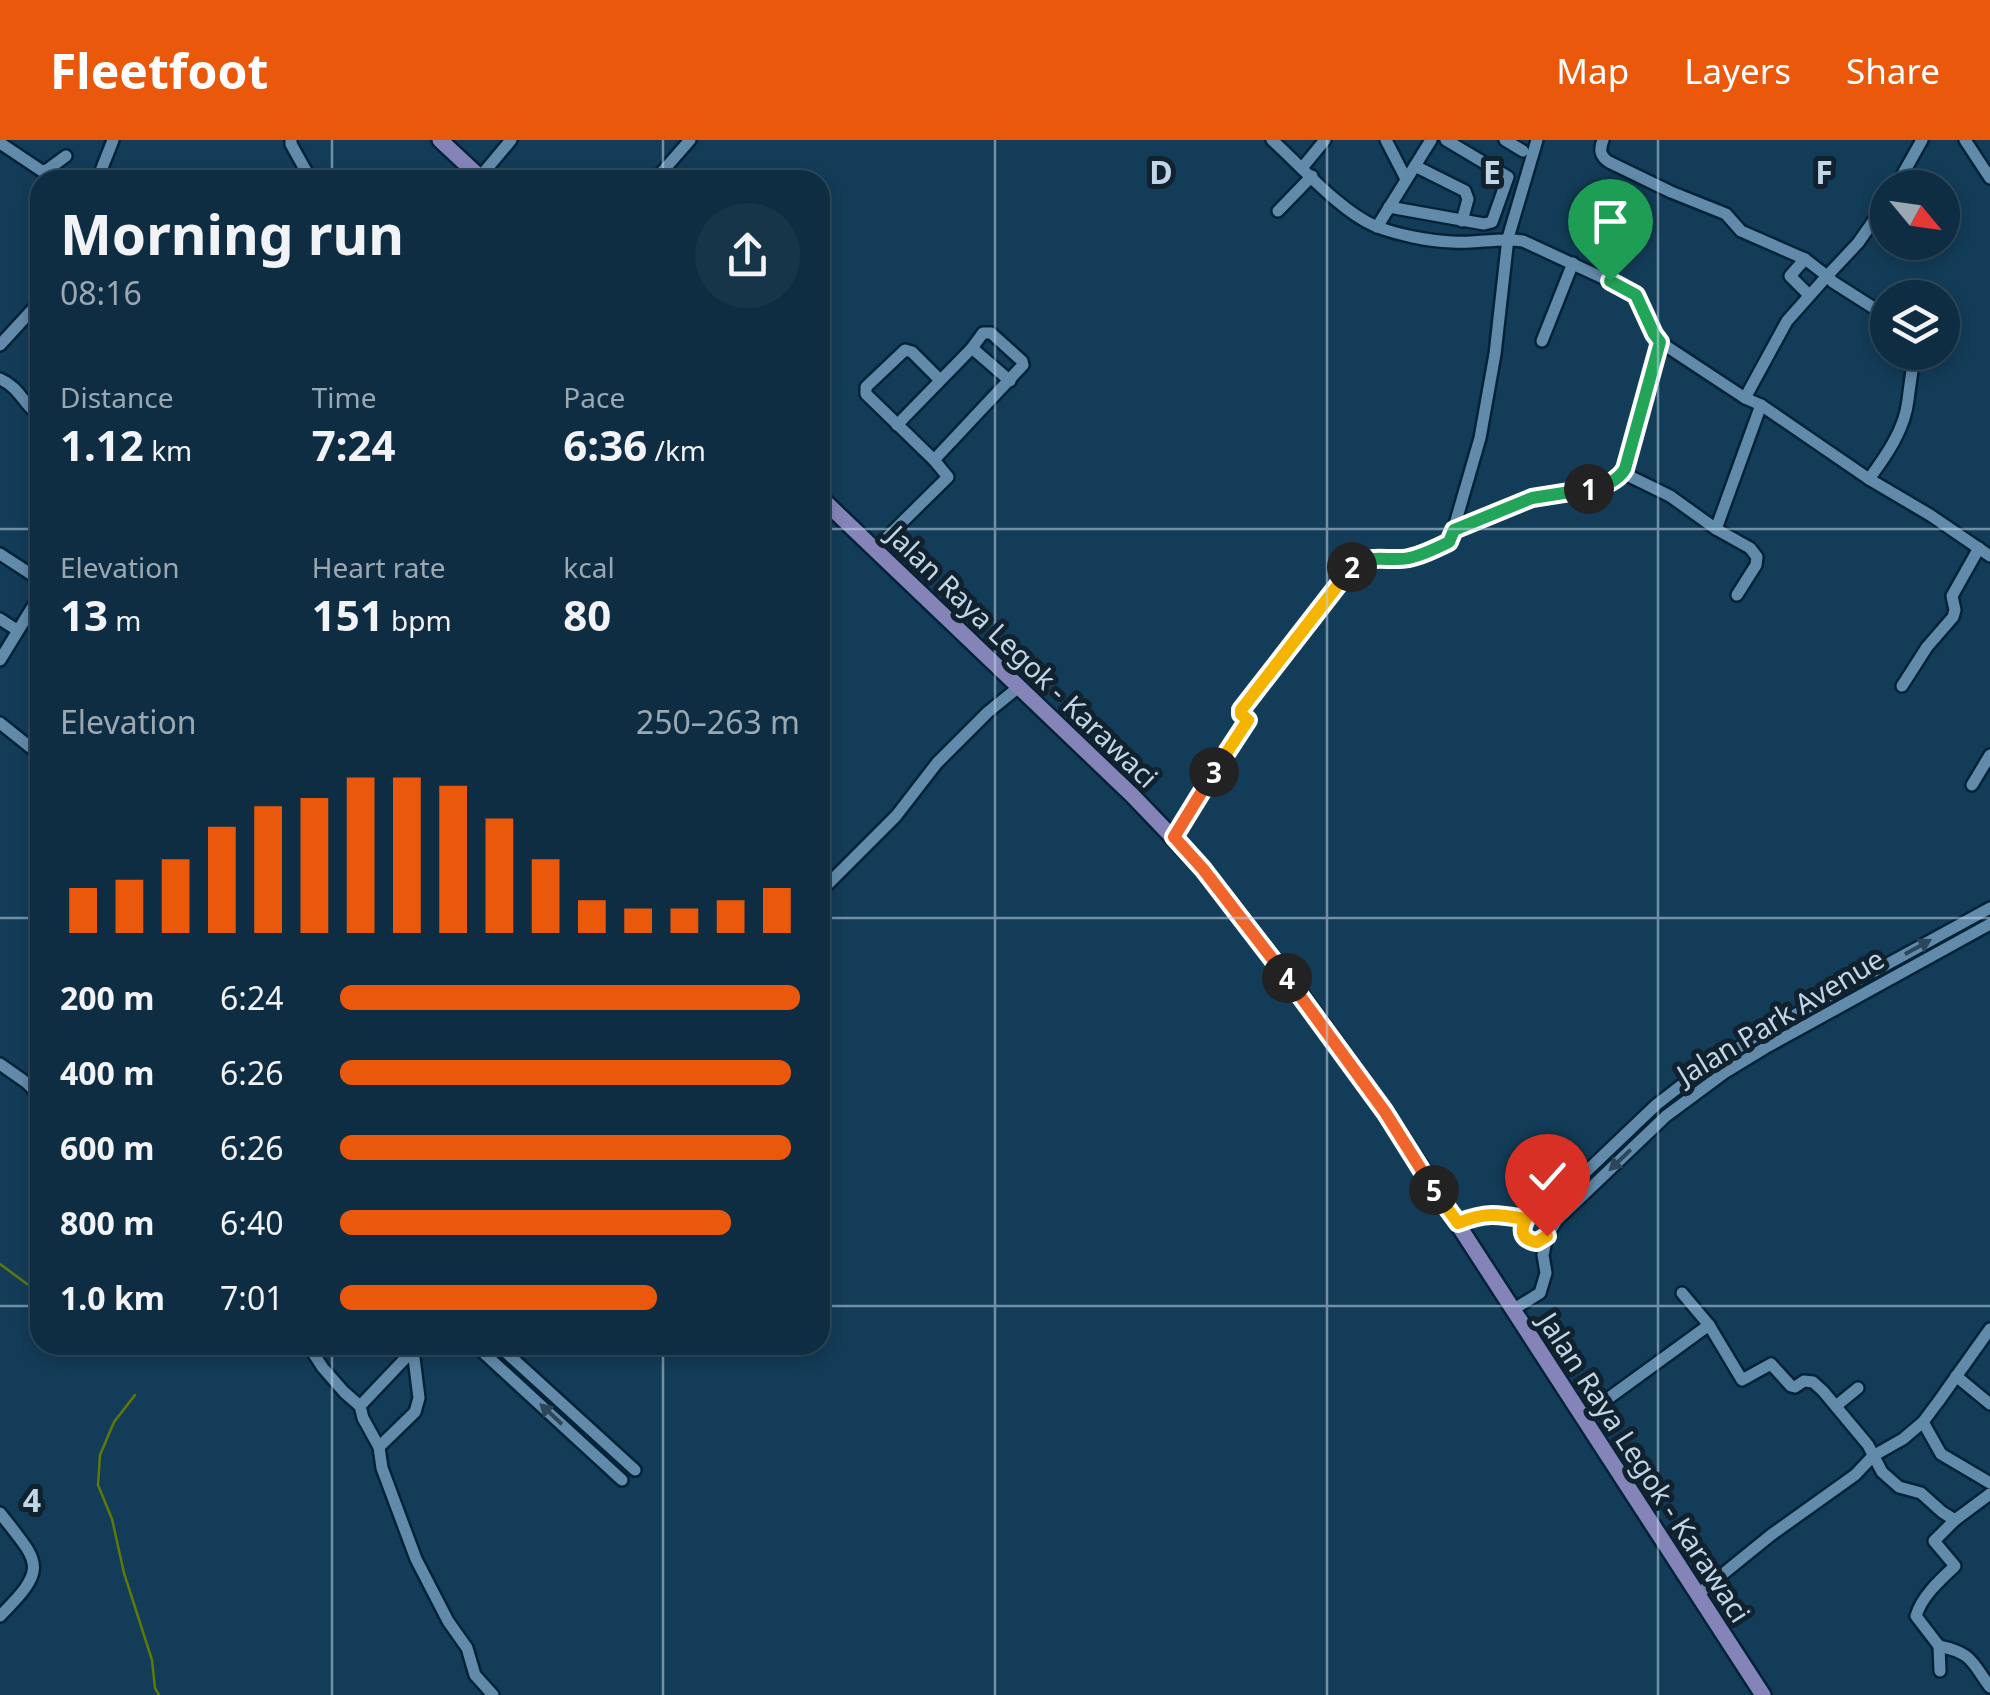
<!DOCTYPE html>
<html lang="en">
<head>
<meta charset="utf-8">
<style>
  body { margin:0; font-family:"Noto Sans",sans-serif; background:#173549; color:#f1f3f6; height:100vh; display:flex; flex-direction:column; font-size:38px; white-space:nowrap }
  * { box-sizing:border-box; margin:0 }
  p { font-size:32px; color:#9ba8b2 }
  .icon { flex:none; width:55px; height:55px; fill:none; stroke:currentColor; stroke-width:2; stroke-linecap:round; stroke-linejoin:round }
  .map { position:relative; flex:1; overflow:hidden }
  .panel { position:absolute; left:30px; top:30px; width:800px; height:1185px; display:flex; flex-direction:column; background:#0e2d42; border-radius:30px; box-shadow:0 5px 15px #0003,0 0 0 2px #2e495b }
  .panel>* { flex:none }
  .needle { width:65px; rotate:119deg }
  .controls { position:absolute; left:1870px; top:30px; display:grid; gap:20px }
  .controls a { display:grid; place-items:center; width:90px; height:90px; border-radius:50%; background:#0e2d42; box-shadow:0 5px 15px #0003,0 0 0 2px #2e495b; font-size:50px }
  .pin { position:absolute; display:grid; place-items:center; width:85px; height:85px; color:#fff; margin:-102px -42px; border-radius:50% 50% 50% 0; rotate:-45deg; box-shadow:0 0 10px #0007 }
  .pin .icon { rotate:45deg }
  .km { position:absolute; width:50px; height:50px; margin:-25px; border-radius:50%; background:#222; color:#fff; font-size:28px; line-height:50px; text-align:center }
  .round { display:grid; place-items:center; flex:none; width:105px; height:105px; border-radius:52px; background:#173549 }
  .summary { display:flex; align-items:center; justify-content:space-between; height:170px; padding:0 30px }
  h1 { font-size:55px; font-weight:700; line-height:75px }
  .stats { display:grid; grid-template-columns:repeat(3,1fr); gap:15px; height:170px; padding:10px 30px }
  .stats div { display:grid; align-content:center }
  .stats b { font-size:42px; font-weight:700 }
  .stats small { font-size:28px; font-weight:400 }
  .stats p { font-size:28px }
  .chart { height:280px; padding:20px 30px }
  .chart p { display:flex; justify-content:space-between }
  .chart svg { width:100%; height:180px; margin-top:10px; stroke:#ea580c; stroke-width:6 }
  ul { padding:0 30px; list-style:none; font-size:32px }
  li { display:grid; grid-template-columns:160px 120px 1fr; align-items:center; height:75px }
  li i { height:25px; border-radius:12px; background:#ea580c }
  header { display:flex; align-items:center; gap:60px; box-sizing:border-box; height:140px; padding:0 50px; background:#ea580c; color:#fff }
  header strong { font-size:48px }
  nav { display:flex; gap:55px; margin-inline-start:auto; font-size:35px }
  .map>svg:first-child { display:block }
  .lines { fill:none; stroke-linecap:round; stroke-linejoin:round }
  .stream { stroke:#60780a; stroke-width:2.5 }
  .minor-casing { stroke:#032237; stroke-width:16 }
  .major-casing { stroke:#032237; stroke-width:20 }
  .minor { stroke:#628bab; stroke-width:11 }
  .major { stroke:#8484b8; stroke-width:15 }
  .oneway { fill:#2d465a }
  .split-1-casing { stroke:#fff; stroke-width:20 }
  .split-2-casing { stroke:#fff; stroke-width:20 }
  .split-3-casing { stroke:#fff; stroke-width:20 }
  .split-4-casing { stroke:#fff; stroke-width:20 }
  .split-5-casing { stroke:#fff; stroke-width:20 }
  .split-6-casing { stroke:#fff; stroke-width:20 }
  .split-1 { stroke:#22a559; stroke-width:12 }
  .split-2 { stroke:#22a559; stroke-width:12 }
  .split-3 { stroke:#f5b400; stroke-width:12 }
  .split-4 { stroke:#f0652b; stroke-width:12 }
  .split-5 { stroke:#f0652b; stroke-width:12 }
  .split-6 { stroke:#f5b400; stroke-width:12 }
  .grid { fill:none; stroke:#c0d6e7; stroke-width:2.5; stroke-opacity:0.55 }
  .labels { text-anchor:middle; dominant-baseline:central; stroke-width:10; stroke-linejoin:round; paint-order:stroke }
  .street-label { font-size:28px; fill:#c0d6e7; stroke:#11212e }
  .grid-label { font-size:32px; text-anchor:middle; font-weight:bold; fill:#c0d6e7; stroke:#11212e; stroke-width:10; stroke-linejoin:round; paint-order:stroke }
</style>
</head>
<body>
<header>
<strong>Fleetfoot</strong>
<nav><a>Map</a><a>Layers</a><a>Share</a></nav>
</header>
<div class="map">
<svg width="1990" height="1555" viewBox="0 0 1990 1555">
  <rect width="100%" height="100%" fill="#133c58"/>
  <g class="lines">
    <g class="stream">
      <polyline points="0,1124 31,1147 40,1162"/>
      <polyline points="83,1212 89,1205"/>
      <polyline points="135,1255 114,1282 100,1315 98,1345 112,1379 124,1433 152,1520 155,1548 159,1555"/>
    </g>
    <defs>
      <g id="minor">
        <polyline points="291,0 291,4 311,40"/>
        <path d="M1272 0C1301 26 1340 71 1375 86 1398 95 1428 101 1452 102 1476 104 1500 97 1523 101L1629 150C1646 163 1648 185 1660 202L1745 258 1761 265 1869 339 1930 375 1990 416"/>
        <polyline points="1386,0 1406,39"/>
        <polyline points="1505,0 1523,11"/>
        <path d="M1603 0C1599 10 1600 16 1609 22L1671 52 1726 74 1741 91 1805 119"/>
        <polyline points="1965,0 1990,38"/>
        <polyline points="0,3 42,31 47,30 66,16"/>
        <polyline points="1415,26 1465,51 1468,59 1462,81"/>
        <polyline points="1302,28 1325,0"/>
        <polyline points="480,37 511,0"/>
        <path d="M98 40C102 26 108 14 113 0"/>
        <polyline points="655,40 690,0"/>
        <polyline points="1895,48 1922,0"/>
        <polyline points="1389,67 1484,84 1492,82 1508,37 1446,0"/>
        <polyline points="1278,71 1312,36"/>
        <polyline points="1377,87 1431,0"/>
        <polyline points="1808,154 1790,136 1805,119 1827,136 1858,103 1888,60"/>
        <polyline points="1542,201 1573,123"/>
        <polyline points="1660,202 1623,333 1670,356 1716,389 1761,265"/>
        <polyline points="0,205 33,169 40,164"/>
        <polyline points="972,208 1010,241"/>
        <polyline points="39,228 40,228"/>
        <path d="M0 239C21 248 23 265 40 276"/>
        <polyline points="1745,258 1787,181 1827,136 1833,142 1888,177"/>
        <polyline points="897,285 972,208 983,193 991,193 1022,221 1023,225 934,320"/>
        <path d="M1869 339C1886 316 1905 289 1908 260 1910 244 1912 229 1915 212"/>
        <polyline points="1716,389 1750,408 1757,417 1756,425 1737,455"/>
        <polyline points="1454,390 1532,358 1608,345 1623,333"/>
        <polyline points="875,409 948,337 934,320 866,254 866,247 905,210 912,212 940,240"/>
        <polyline points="0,414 40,440"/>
        <polyline points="0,479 17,490"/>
        <polyline points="0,520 40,455"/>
        <polyline points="1902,546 1927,507 1953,477 1955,470 1952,456 1979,408"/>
        <polyline points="0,583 40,615"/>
        <polyline points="1972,645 1990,615"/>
        <path d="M1174 697 1203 646 1248 582V579L1241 573V570L1354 424C1366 417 1374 419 1387 419 1409 418 1435 414 1451 398L1480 298 1495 214 1508 98 1537 0"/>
        <polyline points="820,752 896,676 937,623 988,572 1020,546"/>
        <polyline points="0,924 27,943 40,956"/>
        <path d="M1526 1079C1519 1091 1523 1100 1537 1102L1547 1096"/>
        <path d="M1458 1083C1468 1079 1479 1074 1490 1073 1517 1072 1516 1083 1546 1070L1656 965 1683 944 1758 895 1990 768"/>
        <polyline points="1682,1153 1709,1185"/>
        <polyline points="1514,1169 1540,1153 1546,1133 1543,1115 1547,1096 1557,1080 1666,976 1724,933 1765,908 1990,784"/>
        <polyline points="308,1205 323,1228 344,1252 360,1266 363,1278 379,1307 382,1328 416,1419 448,1481 467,1508 475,1535 493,1555"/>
        <polyline points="475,1205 622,1340"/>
        <polyline points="498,1205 635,1330"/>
        <polyline points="1956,1236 1990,1264"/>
        <polyline points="360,1266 416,1207"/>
        <polyline points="1836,1266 1858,1248"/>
        <polyline points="1584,1276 1709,1185 1742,1240 1771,1224 1791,1246 1795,1247 1804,1241 1813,1242 1823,1251 1868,1305 1882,1332 1899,1347 1921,1353 1942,1372 1955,1380"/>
        <polyline points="1923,1282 1941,1314 1990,1343"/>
        <polyline points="379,1307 415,1272 419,1258 413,1210"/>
        <path d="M0 1373C40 1424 49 1427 0 1476"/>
        <polyline points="1697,1455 1771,1395 1855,1335 1873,1316 1903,1299 1923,1282 1938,1262 1990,1189"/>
        <path d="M1939 1506 1916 1476C1922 1456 1940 1440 1955 1426L1934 1401 1955 1380 1990 1354"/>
        <path d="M1940 1531 1939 1506C1972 1513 1971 1521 1990 1547"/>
      </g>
      <g id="major">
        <polyline points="440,0 483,40"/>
        <polyline points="820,357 1132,655 1203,729 1301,855 1385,972 1763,1555"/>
      </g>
    </defs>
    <use href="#minor" class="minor-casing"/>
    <use href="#major" class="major-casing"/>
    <use href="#minor" class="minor"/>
    <use href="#major" class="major"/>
  </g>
  <defs><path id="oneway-solid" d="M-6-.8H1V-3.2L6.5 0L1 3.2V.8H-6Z" transform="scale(2.5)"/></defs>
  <g class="oneway">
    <use href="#oneway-solid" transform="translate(1918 807) rotate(-29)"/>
    <use href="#oneway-solid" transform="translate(1620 1020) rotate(136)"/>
    <use href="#oneway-solid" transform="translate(551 1274) rotate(-137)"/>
  </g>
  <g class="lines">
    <defs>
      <path id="split-1" d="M1589 349C1604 346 1617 342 1625 329L1660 202 1654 194 1636 155 1610 141"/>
      <path id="split-2" d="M1352 427C1368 413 1390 422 1409 418 1423 415 1437 408 1449 402L1454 390 1532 358 1589 349"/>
      <polyline id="split-3" points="1214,632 1248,580 1241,574 1241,570 1352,427"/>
      <polyline id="split-4" points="1214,632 1174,697 1203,729 1287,838"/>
      <polyline id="split-5" points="1287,838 1385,972 1434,1050"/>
      <path id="split-6" d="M1434 1050 1458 1083C1486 1072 1497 1074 1526 1079 1519 1092 1523 1100 1537 1102L1547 1096"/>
    </defs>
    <use href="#split-1" class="split-1-casing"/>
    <use href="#split-2" class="split-2-casing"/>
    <use href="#split-3" class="split-3-casing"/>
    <use href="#split-4" class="split-4-casing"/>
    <use href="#split-5" class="split-5-casing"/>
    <use href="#split-6" class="split-6-casing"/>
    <use href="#split-1" class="split-1"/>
    <use href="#split-2" class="split-2"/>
    <use href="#split-3" class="split-3"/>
    <use href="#split-4" class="split-4"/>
    <use href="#split-5" class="split-5"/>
    <use href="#split-6" class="split-6"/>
  </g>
  <path class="grid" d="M332 0V40M663 0V40M995 0V1555M1327 0V1555M1658 0V1555M0 389H40M820 389H1990M0 778H40M820 778H1990M0 1166H40M820 1166H1990M332 1205V1555M663 1205V1555"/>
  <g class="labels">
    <g class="street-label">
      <text transform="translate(1023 516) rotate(44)">Jalan Raya Legok - Karawaci</text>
      <text transform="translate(1780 876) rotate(-31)">Jalan Park Avenue</text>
      <text transform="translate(1645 1327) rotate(57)">Jalan Raya Legok - Karawaci</text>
    </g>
  </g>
  <g class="grid-label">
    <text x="1161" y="44">D</text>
    <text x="1492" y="44">E</text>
    <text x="1824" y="44">F</text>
    <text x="32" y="1372">4</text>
  </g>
</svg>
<div class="controls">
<a><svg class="needle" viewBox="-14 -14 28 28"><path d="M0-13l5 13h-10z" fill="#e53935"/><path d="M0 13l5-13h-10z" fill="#9ba8b2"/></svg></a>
<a><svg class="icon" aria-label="layers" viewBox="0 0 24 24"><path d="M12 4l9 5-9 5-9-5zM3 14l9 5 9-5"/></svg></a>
</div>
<div class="pin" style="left:1610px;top:141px;background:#1e9e55"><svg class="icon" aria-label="arrive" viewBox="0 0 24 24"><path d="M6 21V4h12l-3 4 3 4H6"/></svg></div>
<div class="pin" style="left:1547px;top:1096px;background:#d93025"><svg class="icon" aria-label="check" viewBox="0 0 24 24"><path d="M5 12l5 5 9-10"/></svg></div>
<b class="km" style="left:1589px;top:349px">1</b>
<b class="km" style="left:1352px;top:427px">2</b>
<b class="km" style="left:1214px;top:632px">3</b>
<b class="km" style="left:1287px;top:838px">4</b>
<b class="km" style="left:1434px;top:1050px">5</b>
<section class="panel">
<div class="summary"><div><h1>Morning run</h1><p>08:16</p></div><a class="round"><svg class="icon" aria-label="share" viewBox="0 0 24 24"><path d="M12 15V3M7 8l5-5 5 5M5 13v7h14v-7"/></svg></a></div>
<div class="stats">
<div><p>Distance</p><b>1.12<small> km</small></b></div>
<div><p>Time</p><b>7:24</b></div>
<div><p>Pace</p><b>6:36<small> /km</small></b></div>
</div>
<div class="stats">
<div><p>Elevation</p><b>13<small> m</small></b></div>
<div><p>Heart rate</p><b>151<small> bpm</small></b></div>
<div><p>kcal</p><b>80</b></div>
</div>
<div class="chart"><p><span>Elevation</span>250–263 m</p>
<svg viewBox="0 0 160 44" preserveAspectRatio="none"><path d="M5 44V33M15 44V31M25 44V26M35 44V18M45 44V13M55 44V11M65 44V6M75 44V6M85 44V8M95 44V16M105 44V26M115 44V36M125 44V38M135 44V38M145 44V36M155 44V33"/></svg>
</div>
<ul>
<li><b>200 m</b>6:24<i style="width:100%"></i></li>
<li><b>400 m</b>6:26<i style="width:98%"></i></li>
<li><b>600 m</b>6:26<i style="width:98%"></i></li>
<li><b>800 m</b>6:40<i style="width:85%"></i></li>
<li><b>1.0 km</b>7:01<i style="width:69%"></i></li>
</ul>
</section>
</div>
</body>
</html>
